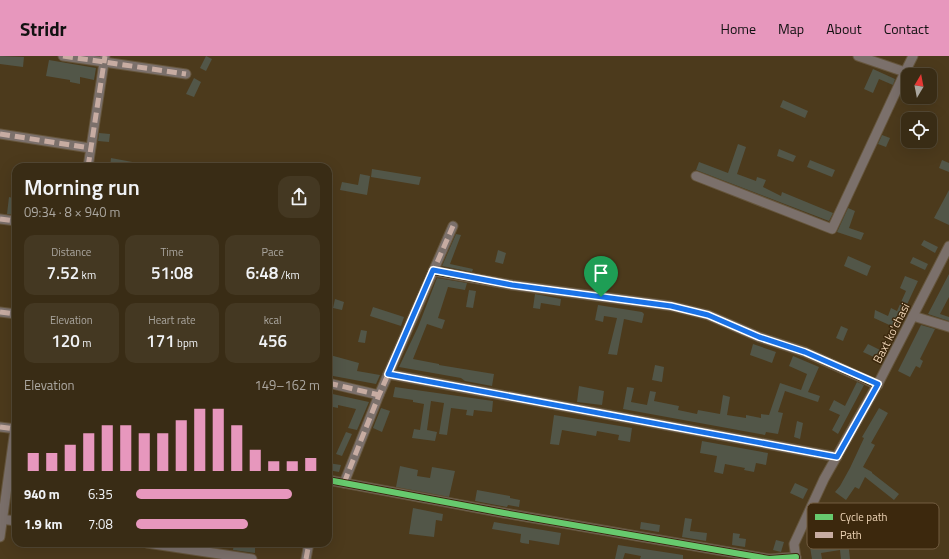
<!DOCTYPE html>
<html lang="en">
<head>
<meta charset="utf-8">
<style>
  body { margin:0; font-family:"Titillium Web",sans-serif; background:#443822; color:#f1f3f6; height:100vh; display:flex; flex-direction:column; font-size:15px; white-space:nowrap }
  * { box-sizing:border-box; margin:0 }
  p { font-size:13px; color:#aba7a0 }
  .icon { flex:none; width:22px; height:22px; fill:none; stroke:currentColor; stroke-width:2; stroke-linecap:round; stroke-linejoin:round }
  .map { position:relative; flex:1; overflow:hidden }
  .details { position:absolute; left:12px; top:107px; width:320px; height:384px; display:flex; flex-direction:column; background:#392c15; border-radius:12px; box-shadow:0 4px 16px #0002,0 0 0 1px #534834 }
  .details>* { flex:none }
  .needle { width:26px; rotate:10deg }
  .buttons { position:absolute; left:901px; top:12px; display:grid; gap:8px }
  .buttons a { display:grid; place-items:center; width:36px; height:36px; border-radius:8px; background:#392c15; box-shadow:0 4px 16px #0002,0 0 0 1px #534834; font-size:20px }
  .pin { position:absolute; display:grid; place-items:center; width:34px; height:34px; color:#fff; margin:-41px -17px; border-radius:50% 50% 50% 0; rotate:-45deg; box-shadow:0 0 4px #0007 }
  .pin .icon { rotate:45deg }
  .round { display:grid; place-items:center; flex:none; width:42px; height:42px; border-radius:12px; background:#443822 }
  .summary { display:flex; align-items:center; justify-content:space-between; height:68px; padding:0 12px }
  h1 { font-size:22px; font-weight:600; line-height:30px }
  .stats { display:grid; grid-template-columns:repeat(3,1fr); gap:6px; height:68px; padding:4px 12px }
  .stats div { display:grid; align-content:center; border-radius:10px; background:#443822; text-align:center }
  .stats b { font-size:17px; font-weight:600 }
  .stats small { font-size:11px; font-weight:400 }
  .stats p { font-size:11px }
  .chart { height:112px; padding:8px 12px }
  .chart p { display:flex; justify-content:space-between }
  .chart svg { width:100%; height:72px; margin-top:4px; stroke:#e797bd; stroke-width:6 }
  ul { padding:0 12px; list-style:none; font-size:13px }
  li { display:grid; grid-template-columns:64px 48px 1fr; align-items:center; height:30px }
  li i { height:10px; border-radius:5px; background:#e797bd }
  header { display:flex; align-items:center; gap:24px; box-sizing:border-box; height:56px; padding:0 20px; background:#e797bd; color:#111 }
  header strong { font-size:19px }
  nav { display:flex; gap:22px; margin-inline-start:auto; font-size:14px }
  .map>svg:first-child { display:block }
  .building { fill:#525648 }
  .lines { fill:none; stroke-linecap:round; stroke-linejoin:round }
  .minor-casing { stroke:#65553c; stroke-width:11 }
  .minor { stroke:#7b706b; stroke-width:9 }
  .quiet { stroke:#c7aca2; stroke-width:5; stroke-dasharray:10 5; stroke-linecap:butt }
  .cycleway-casing { stroke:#3c280d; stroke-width:8 }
  .cycleway { stroke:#67ca6e; stroke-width:6 }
  .route-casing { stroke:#fff; stroke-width:8 }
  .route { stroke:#1a73e8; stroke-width:5 }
  .labels { text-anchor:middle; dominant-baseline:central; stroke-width:3; stroke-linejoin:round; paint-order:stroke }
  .street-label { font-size:12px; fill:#efd5b7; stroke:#3c280d }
  .key { fill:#3c280d; stroke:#725c40; stroke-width:1 }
  .key-label { font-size:11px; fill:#efd5b7 }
</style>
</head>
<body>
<header>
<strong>Stridr</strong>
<nav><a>Home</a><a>Map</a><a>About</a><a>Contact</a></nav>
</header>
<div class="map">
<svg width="949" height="503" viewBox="0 0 949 503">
  <rect width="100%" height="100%" fill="#4c3a1c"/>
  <g class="building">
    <polygon points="0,0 24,1 23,11 0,8"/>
    <polygon points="206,0 212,3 206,15 200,12"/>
    <polygon points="49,4 96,12 94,24 80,21 80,28 70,26 70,24 46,20"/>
    <polygon points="916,11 931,19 912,19"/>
    <polygon points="873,13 895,23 893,29 879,23 873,37 864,33"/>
    <polygon points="194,22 201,26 194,41 186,38"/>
    <polygon points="783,44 808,55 805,62 780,51"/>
    <polygon points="99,77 110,78 109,86 98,85"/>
    <polygon points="882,79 890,82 886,91 878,88"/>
    <polygon points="738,88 746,91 737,118 756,125 757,121 766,124 763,131 781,140 782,136 833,157 829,165 696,114 699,106 728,117"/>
    <polygon points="779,93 796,100 793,106 777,100"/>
    <polygon points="111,102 143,108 143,111 110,111"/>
    <polygon points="810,104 835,114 832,121 807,111"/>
    <polygon points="942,104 949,107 949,116 939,112"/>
    <polygon points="372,113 421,121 419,129 371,121"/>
    <polygon points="360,118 370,120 367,139 340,134 342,126 358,129"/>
    <polygon points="949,134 949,169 934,162"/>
    <polygon points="9,141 16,143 14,154 16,154 16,159 7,158"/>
    <polygon points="848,152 855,155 849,172 864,177 861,184 837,176"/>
    <polygon points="456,178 461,179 450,208 473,213 472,216 442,210"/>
    <polygon points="924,184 938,191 935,197 921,189"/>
    <polygon points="498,194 506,197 503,208 495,206"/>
    <polygon points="848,200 871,210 867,220 844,210"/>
    <polygon points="913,201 928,208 925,214 910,207"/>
    <polygon points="949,218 949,241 940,258 949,261 949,265 928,258"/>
    <polygon points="905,220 918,225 896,272 874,262 875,254 888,260 891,252 897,255 906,235 900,232"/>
    <polygon points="437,222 467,227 465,234 448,231 438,262 445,264 442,273 427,268 413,303 439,308 439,309 494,318 492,330 465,325 461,322 399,311 418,271"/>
    <polygon points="469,234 476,235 473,252 466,251"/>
    <polygon points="535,238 561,243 560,250 541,247 540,253 533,252"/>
    <polygon points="335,243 344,246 342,254 333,252"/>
    <polygon points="598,249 642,256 644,258 642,267 624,263 617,299 608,298 617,262 604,260 603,266 595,264"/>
    <polygon points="373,251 404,261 401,270 370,260"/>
    <polygon points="921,269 935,273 920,303 923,305 920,312 916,310 910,321 898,315"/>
    <polygon points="841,270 848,273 843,285 836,282"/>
    <polygon points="361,274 367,275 365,287 358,286"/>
    <polygon points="753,288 776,296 772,307 750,299"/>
    <polygon points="868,288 884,296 880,304 863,296"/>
    <polygon points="330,299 359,307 357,315 380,319 376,328 328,319"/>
    <polygon points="793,300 819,311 808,336 820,340 818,346 785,335 778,356 783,357 778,378 766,376 765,379 623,353 627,331 634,332 631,346 647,349 650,335 656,336 654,345 679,350 678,354 697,358 698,354 720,358 723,339 730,341 727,359 746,362 746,359 761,362 761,358 769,359 780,327 801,334 807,318 789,310"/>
    <polygon points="655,309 664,311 662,326 652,324"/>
    <polygon points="857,326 864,329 838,378 832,374 840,359 829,354 834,344 845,350"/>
    <polygon points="579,330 604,335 602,349 577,346"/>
    <polygon points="395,331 493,345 492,356 474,354 473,360 466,359 467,354 451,352 447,379 439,378 444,347 431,345 427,374 437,376 435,385 412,382 414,373 420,374 424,348 413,346 413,344 393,341"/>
    <polygon points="328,337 369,346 357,374 348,372 356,353 338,349 338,352 328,350"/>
    <polygon points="381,352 390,355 382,376 373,372"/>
    <polygon points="879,352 888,357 871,387 875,389 863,411 872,416 872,417 899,438 894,444 865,421 859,433 855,431 846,444 835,436 840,430 850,412 864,382 862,381"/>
    <polygon points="554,359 632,372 630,386 618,384 619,379 597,375 596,380 562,374 559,389 550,388"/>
    <polygon points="797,365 803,367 800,383 794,381"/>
    <polygon points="346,376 352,378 342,400 336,398"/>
    <polygon points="702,385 768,397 766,409 756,407 754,416 744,414 745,412 725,408 723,418 714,416 717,400 700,397"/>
    <polygon points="328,407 341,409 339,416 328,414"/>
    <polygon points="400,410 418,414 417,420 430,422 432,411 455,415 449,441 396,431"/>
    <polygon points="795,427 808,433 803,443 790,437"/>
    <polygon points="477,434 510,440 510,442 520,444 519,451 508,449 507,451 475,445"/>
    <polygon points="413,452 443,458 442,465 436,464 434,481 409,478"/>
    <polygon points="685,462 692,463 690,475 707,477 706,485 682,481"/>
    <polygon points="494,466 561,477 559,489 529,484 529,488 522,487 520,486 521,478 492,473"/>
    <polygon points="641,466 660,469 659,476 640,473"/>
    <polygon points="733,477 740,478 739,482 746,483 745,491 732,489"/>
    <polygon points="776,484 784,486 781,496 773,494"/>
    <polygon points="848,485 850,503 841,503 840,494 821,497 822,503 812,503 810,491"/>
    <polygon points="234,487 244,487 244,489 255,490 255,497 233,494"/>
    <polygon points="618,489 683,499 683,503 640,503 641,500 625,497 623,503 615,503"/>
  </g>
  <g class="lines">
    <defs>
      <g id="minor">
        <polyline points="63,0 186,18"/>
        <polyline points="858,0 905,16 913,0"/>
        <polyline points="0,78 90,92"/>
        <polyline points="88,111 105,0"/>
        <polyline points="696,120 832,173 905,16"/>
        <polyline points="0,163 16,165"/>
        <polyline points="433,215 512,229 671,250 708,259 759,281 805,296 878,329"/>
        <polyline points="0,256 16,258"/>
        <polyline points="913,260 949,271"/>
        <polyline points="388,318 837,401"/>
        <polyline points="328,327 379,339"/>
        <polyline points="0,371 16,373"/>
        <polyline points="328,424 504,457 769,503 796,501"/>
        <polyline points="344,427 379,339 453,170"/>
        <polyline points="0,463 16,465"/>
        <polyline points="0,481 15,373"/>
        <polyline points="147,487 252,503"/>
        <polyline points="306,503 309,487"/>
        <polyline points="796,503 794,488 824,423 880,324 949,190"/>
      </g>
    </defs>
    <use href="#minor" class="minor-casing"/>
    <use href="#minor" class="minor"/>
    <g class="quiet">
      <polyline points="63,0 186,18"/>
      <polyline points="0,78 90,92"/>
      <polyline points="88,111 105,0"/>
      <polyline points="0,163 16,165"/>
      <polyline points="0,256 16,258"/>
      <polyline points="328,327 379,339"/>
      <polyline points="0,371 16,373"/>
      <polyline points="344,427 379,339 453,170"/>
      <polyline points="306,503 309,487"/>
    </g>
    <defs>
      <g id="cycleway">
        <polyline points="433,215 512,229 671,250 708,259 759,281 805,296 878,329"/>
        <polyline points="388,318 837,401"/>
        <polyline points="328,424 504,457 769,503 796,501"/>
      </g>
    </defs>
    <use href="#cycleway" class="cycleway-casing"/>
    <use href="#cycleway" class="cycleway"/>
  </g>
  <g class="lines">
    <defs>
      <polygon id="route" points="433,214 512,229 671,250 708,259 759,281 805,296 878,328 837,401 388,318"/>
    </defs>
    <use href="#route" class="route-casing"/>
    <use href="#route" class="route"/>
  </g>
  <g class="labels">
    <g class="street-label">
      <text transform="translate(891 277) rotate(-63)">Baxt ko'chasi</text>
    </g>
  </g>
  <rect x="807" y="447" width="132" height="46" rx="6" class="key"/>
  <rect x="815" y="458" width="18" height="6" fill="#67ca6e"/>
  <rect x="815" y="476" width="18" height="6" fill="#c7aca2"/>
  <g class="key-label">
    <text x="840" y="465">Cycle path</text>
    <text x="840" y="483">Path</text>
  </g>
</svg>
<div class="buttons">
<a><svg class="needle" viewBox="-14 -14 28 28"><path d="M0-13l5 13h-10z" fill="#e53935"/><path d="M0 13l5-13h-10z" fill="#aba7a0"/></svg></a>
<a><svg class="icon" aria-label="locate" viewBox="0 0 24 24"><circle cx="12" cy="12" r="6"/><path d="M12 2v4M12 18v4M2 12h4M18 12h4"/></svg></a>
</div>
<div class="pin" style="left:601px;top:241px;background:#1e9e55"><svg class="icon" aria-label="arrive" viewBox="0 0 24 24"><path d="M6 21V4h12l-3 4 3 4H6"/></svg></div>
<section class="details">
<div class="summary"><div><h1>Morning run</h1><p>09:34 · 8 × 940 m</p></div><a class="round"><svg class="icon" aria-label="share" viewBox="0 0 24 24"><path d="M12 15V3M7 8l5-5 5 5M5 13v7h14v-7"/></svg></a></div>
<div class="stats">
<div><p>Distance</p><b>7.52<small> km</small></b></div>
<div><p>Time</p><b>51:08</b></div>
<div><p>Pace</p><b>6:48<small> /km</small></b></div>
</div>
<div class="stats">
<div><p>Elevation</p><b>120<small> m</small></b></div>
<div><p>Heart rate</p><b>171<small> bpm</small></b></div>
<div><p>kcal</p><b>456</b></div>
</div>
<div class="chart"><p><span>Elevation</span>149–162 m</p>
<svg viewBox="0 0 160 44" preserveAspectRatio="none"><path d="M5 44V33M15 44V33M25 44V28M35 44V21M45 44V16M55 44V16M65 44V21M75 44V21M85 44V13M95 44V6M105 44V6M115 44V16M125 44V31M135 44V38M145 44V38M155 44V36"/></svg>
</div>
<ul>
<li><b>940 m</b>6:35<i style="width:85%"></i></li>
<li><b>1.9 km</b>7:08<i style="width:61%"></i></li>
</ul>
</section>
</div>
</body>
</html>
